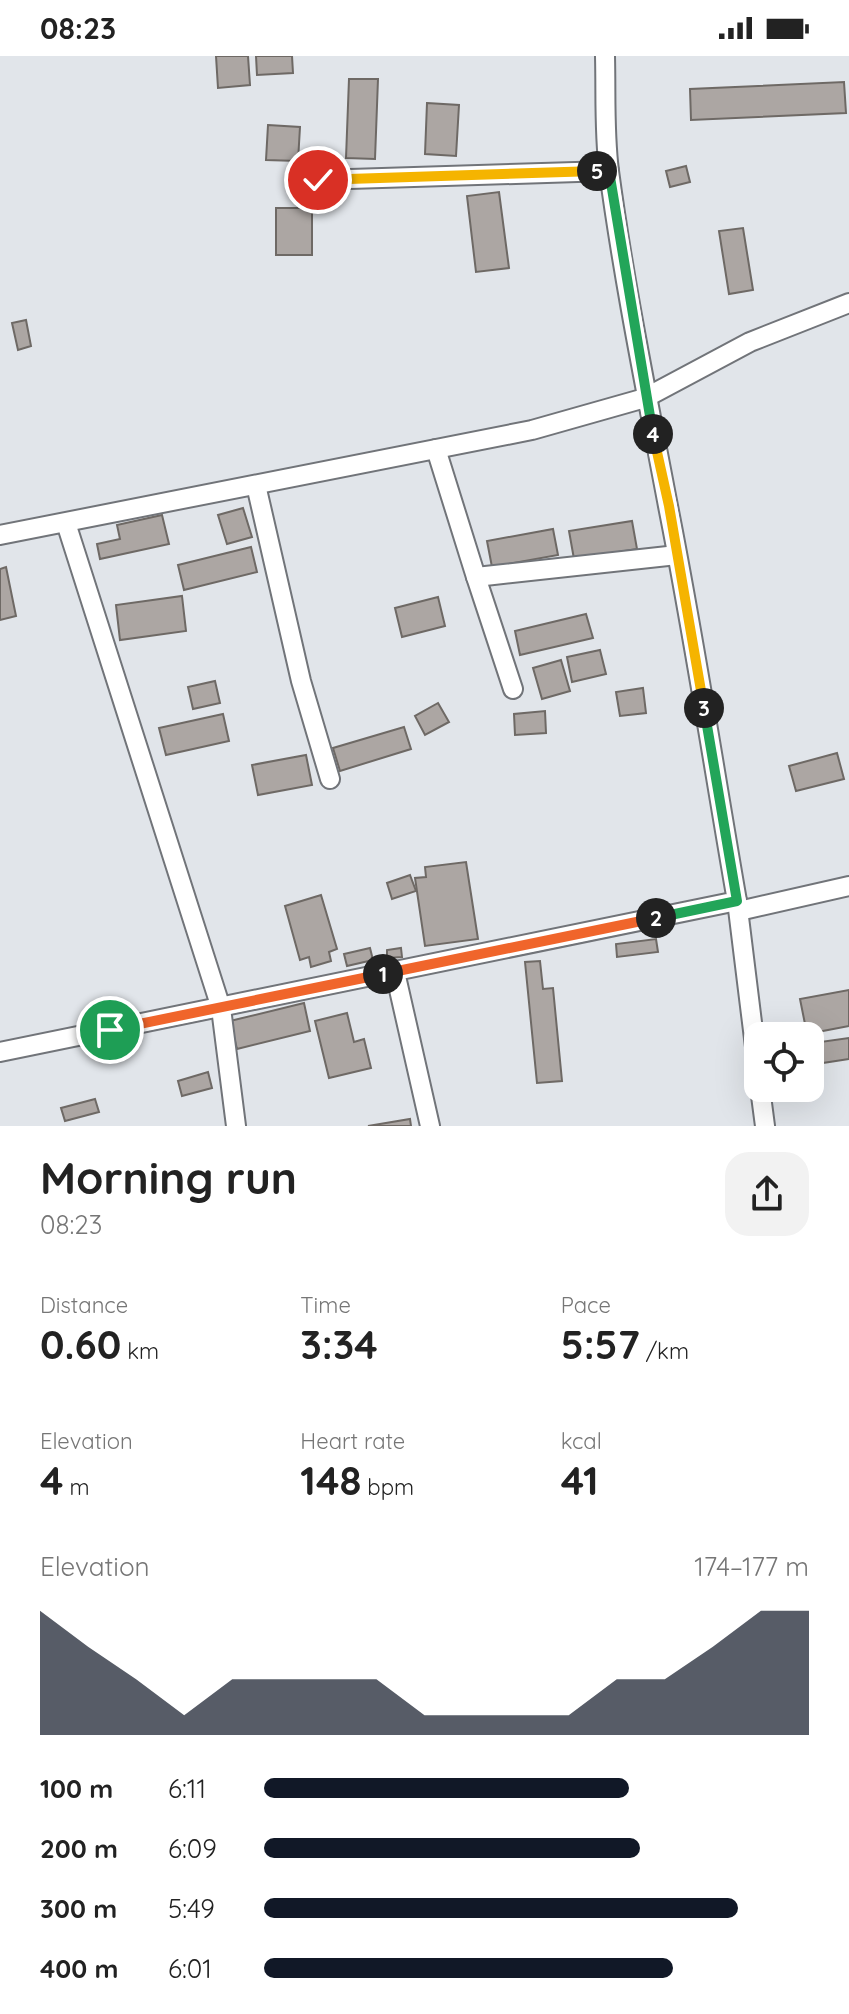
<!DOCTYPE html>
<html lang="en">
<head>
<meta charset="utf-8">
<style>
  body { margin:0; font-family:Quicksand,sans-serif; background:#f2f2f2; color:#222; height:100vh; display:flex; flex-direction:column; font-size:30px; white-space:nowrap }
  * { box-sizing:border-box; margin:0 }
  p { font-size:26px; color:#767676 }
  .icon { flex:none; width:44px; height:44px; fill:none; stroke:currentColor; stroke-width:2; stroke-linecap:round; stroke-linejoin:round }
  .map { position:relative; height:1070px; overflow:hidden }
  .sheet { display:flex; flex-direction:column; background:#fff; flex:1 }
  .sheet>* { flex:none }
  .buttons { position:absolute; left:744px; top:966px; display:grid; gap:16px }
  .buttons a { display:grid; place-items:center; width:80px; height:80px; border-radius:16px; background:#fff; box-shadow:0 8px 32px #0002; font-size:40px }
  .pin { position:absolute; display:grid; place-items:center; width:68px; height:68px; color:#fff; margin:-34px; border:4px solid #fff; border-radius:50%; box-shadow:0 2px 8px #0007 }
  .km { position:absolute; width:40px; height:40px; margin:-20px; border-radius:50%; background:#222; color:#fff; font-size:22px; line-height:40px; text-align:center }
  .round { display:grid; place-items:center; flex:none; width:84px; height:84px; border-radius:24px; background:#f2f2f2 }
  .head { display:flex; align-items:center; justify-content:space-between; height:136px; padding:0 40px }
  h1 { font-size:44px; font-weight:800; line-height:60px }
  .figures { display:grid; grid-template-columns:repeat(3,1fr); gap:12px; height:136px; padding:8px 40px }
  .figures div { display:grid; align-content:center }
  .figures b { font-size:40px; font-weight:800 }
  .figures small { font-size:22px; font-weight:400 }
  .figures p { font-size:22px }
  .chart { height:224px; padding:16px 40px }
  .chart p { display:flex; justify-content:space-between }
  .chart svg { width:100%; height:144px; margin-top:8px; fill:#111827; opacity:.7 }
  ul { padding:0 40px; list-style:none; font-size:26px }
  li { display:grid; grid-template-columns:128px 96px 1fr; align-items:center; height:60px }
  li i { height:20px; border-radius:10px; background:#111827 }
  .status { display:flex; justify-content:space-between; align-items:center; height:56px; padding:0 40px; background:#fff; direction:ltr }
  .status svg { height:22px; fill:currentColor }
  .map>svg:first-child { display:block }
  .building { fill:#aca6a3; stroke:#6e6965; stroke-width:2 }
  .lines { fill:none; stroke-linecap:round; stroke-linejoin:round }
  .minor-casing { stroke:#717479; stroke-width:22 }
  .minor { stroke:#fff; stroke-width:18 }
  .split-1-casing { stroke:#fff; stroke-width:16 }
  .split-2-casing { stroke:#fff; stroke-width:16 }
  .split-3-casing { stroke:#fff; stroke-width:16 }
  .split-4-casing { stroke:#fff; stroke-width:16 }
  .split-5-casing { stroke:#fff; stroke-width:16 }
  .split-6-casing { stroke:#fff; stroke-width:16 }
  .split-1 { stroke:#f0652b; stroke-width:10 }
  .split-2 { stroke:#f0652b; stroke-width:10 }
  .split-3 { stroke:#22a559; stroke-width:10 }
  .split-4 { stroke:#f5b400; stroke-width:10 }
  .split-5 { stroke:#22a559; stroke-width:10 }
  .split-6 { stroke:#f5b400; stroke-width:10 }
</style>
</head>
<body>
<div class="status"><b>08:23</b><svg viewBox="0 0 49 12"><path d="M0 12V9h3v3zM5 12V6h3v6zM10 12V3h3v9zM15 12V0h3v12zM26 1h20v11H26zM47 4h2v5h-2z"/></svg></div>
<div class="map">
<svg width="849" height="1070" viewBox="0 0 849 1070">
  <rect width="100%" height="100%" fill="#e1e5ea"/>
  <g class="building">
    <polygon points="216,0 248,0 250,29 218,32"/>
    <polygon points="256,0 292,0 293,17 257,19"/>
    <polygon points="349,23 378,23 375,103 346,102"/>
    <polygon points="844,26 846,57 691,64 690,33"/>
    <polygon points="427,47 459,49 456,100 425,98"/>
    <polygon points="268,69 300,71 298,105 266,104"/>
    <polygon points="686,110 690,126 670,131 666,115"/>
    <polygon points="499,136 509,212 476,216 467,140"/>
    <rect x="276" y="152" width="36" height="47"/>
    <polygon points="743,172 753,234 729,238 719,175"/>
    <polygon points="26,264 31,290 18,294 12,267"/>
    <polygon points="243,452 252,481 227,488 218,459"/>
    <polygon points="162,459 169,488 100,503 97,488 120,483 117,469"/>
    <polygon points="632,465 637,493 574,503 569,475"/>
    <polygon points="553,473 558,499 492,511 487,485"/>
    <polygon points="251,491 257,516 184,534 178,509"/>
    <polygon points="6,511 16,560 0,564 0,513"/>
    <polygon points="182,540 186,575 120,584 116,549"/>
    <polygon points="438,541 445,570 402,581 395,552"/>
    <polygon points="586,558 593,582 520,599 515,575"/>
    <polygon points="600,594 606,618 572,626 567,601"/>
    <polygon points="561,604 570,635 542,643 533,612"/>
    <polygon points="215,625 220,647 193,653 188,631"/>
    <polygon points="643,632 646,657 620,660 616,636"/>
    <polygon points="438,647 449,666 425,679 415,660"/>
    <polygon points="545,655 546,677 515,679 514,658"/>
    <polygon points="223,658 229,685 166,699 159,672"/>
    <polygon points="404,671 411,693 340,715 333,692"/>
    <polygon points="837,697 844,723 796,735 789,710"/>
    <polygon points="306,699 312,729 258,739 252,709"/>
    <polygon points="466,806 478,883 425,890 415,822 426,821 425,811"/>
    <polygon points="410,819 416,835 392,843 387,827"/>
    <polygon points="321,839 337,893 329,896 331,905 311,911 309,901 300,904 285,850"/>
    <polygon points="656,883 658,896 617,901 616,888"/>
    <polygon points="370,892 373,904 347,910 344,898"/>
    <polygon points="401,892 402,901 387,902 387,894"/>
    <polygon points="540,905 543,933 553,932 562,1025 537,1027 525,906"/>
    <polygon points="849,934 849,970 807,978 800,943"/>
    <polygon points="304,947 310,975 237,993 230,965"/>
    <polygon points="347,957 354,986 364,983 371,1012 329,1022 315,965"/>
    <polygon points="849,982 849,1003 816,1008 813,987"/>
    <polygon points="208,1016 212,1032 182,1040 178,1025"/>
    <polygon points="95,1043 99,1056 65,1065 61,1052"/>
    <polygon points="410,1063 411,1070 368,1070"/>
  </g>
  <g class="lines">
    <defs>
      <g id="minor">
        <polyline points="318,124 609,115"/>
        <polyline points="436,393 476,521 677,499"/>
        <polyline points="256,429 301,625 330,723"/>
        <polyline points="66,467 221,952 236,1070"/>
        <polyline points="0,479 532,374 645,342 750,286 849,247"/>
        <polyline points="476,521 513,633"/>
        <polyline points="737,845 758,1015"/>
        <polyline points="739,855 849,830"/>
        <polyline points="395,916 430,1070"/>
        <path d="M0 996 737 845C714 713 694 581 668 450 647 339 624 227 609 115 604 76 606 39 605 0"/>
        <polyline points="760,1032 765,1070"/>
      </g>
    </defs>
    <use href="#minor" class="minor-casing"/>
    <use href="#minor" class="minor"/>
  </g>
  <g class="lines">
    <defs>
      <polyline id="split-1" points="110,974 383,918"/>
      <polyline id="split-2" points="383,918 656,862"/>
      <polyline id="split-3" points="656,862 737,845 704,652"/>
      <polyline id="split-4" points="653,378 669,450 704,652"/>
      <polyline id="split-5" points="597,115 609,115 653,378"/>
      <polyline id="split-6" points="318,124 597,115"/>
    </defs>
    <use href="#split-1" class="split-1-casing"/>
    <use href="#split-2" class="split-2-casing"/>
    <use href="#split-3" class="split-3-casing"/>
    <use href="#split-4" class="split-4-casing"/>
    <use href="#split-5" class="split-5-casing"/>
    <use href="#split-6" class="split-6-casing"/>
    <use href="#split-1" class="split-1"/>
    <use href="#split-2" class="split-2"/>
    <use href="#split-3" class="split-3"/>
    <use href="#split-4" class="split-4"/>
    <use href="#split-5" class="split-5"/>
    <use href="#split-6" class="split-6"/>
  </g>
</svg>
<div class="buttons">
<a><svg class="icon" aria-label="locate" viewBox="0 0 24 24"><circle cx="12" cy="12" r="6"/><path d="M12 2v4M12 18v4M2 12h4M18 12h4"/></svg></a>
</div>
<div class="pin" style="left:110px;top:974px;background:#1e9e55"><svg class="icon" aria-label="arrive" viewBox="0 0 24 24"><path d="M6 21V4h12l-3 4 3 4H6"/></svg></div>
<div class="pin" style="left:318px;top:124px;background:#d93025"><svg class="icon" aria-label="check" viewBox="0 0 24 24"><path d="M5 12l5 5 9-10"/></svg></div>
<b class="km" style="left:383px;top:918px">1</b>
<b class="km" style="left:656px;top:862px">2</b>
<b class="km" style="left:704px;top:652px">3</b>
<b class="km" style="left:653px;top:378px">4</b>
<b class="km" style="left:597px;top:115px">5</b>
</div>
<section class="sheet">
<div class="head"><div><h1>Morning run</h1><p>08:23</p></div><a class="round"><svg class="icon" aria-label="share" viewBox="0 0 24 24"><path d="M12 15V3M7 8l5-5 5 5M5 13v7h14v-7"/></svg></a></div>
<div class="figures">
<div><p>Distance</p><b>0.60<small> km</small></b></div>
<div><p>Time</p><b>3:34</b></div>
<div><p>Pace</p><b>5:57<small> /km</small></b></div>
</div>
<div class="figures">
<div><p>Elevation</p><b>4<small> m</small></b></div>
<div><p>Heart rate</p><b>148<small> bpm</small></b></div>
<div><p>kcal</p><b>41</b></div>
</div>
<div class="chart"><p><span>Elevation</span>174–177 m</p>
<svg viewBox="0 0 160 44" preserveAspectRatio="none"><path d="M0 44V6L10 17L20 27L30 38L40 27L50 27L60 27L70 27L80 38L90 38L100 38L110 38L120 27L130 27L140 17L150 6L160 6V44z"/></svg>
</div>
<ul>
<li><b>100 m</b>6:11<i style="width:67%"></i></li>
<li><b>200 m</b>6:09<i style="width:69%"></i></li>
<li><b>300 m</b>5:49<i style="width:87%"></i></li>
<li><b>400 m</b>6:01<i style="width:75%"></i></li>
</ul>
</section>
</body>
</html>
